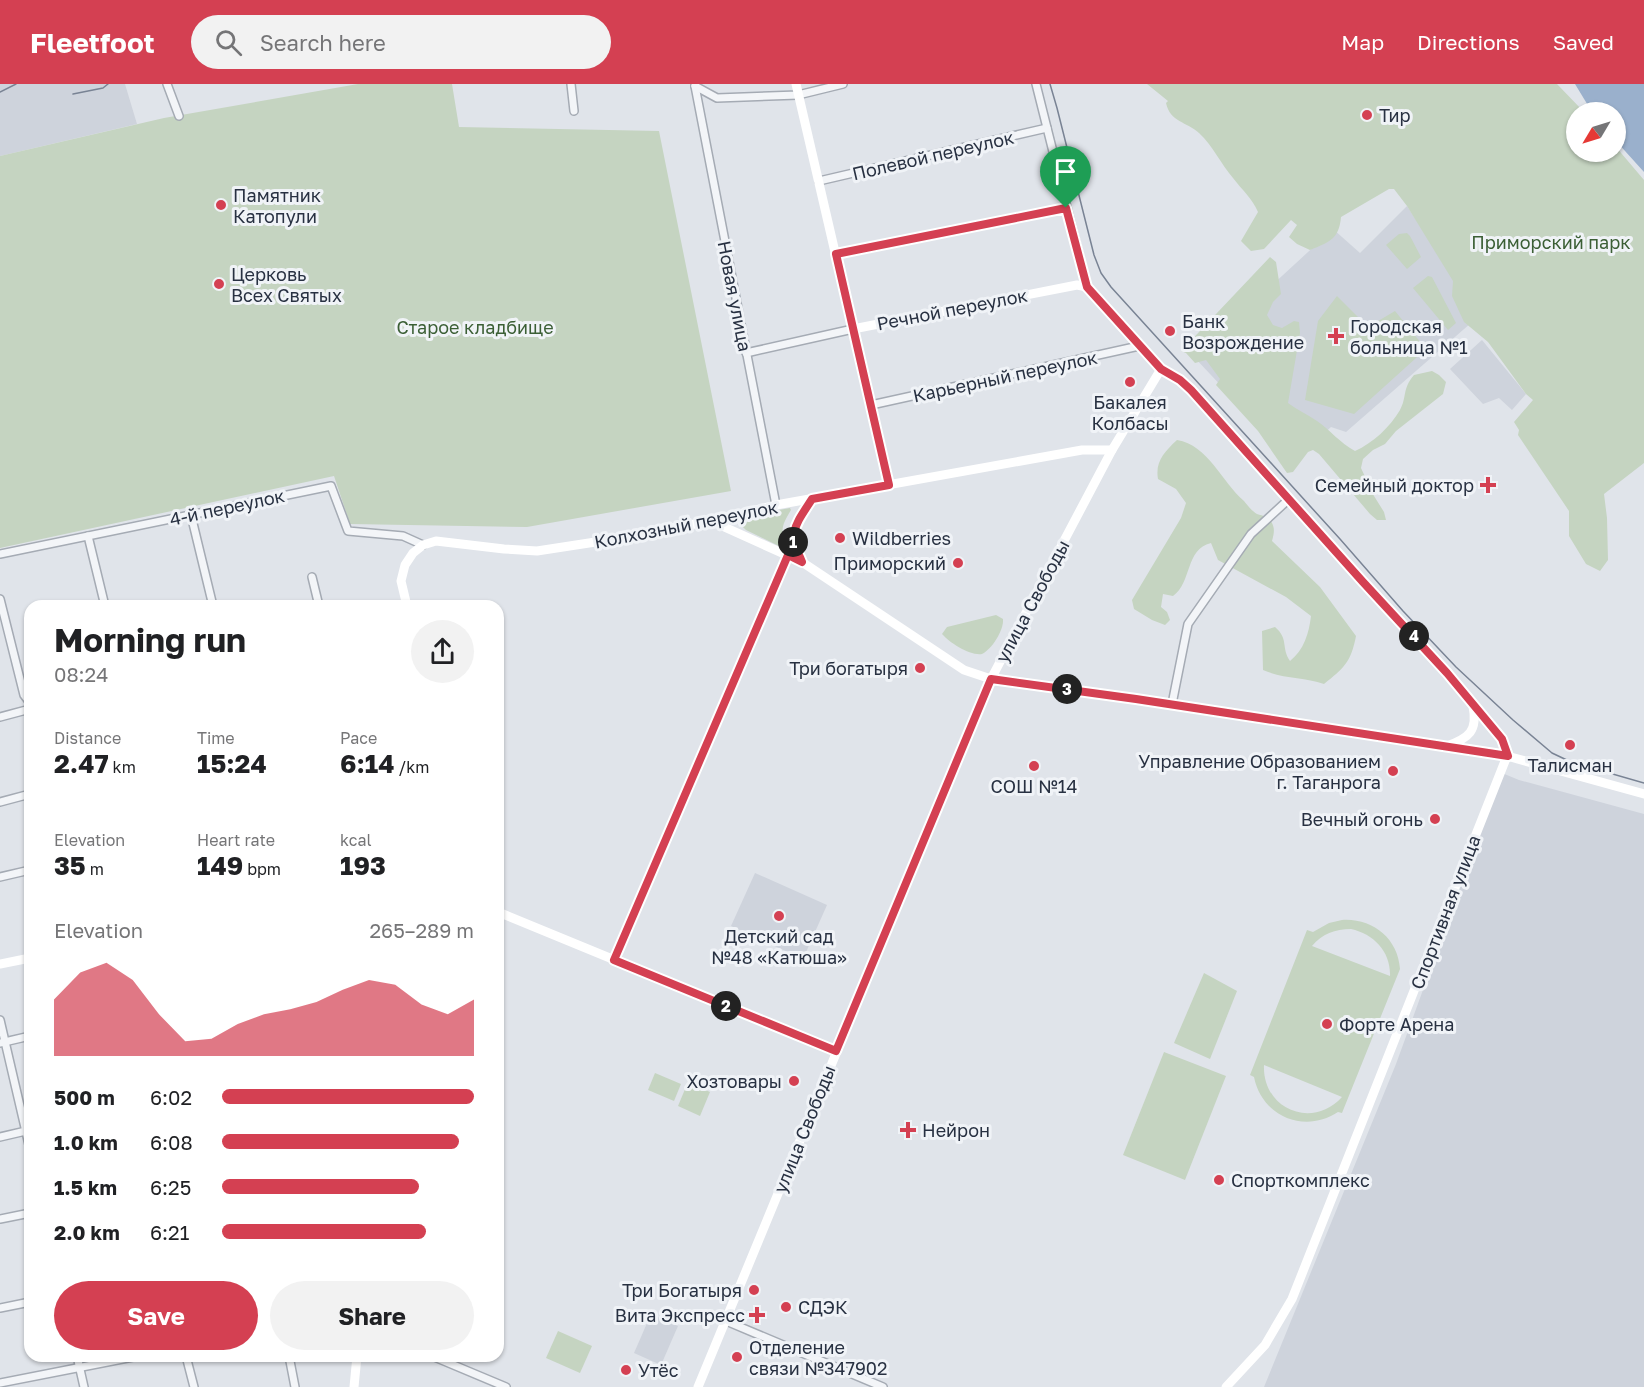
<!DOCTYPE html>
<html lang="en">
<head>
<meta charset="utf-8">
<style>
  body { margin:0; font-family:"Golos Text",sans-serif; background:#f2f2f2; color:#202124; height:100vh; display:flex; flex-direction:column; font-size:22px; white-space:nowrap }
  * { box-sizing:border-box; margin:0 }
  p { font-size:20px; color:#757577 }
  .icon { flex:none; width:33px; height:33px; fill:none; stroke:currentColor; stroke-width:2; stroke-linecap:round; stroke-linejoin:round }
  .map { position:relative; flex:1; overflow:hidden }
  .sheet { position:absolute; left:24px; top:516px; width:480px; height:762px; display:flex; flex-direction:column; background:#fff; border-radius:18px; box-shadow:0 2px 4px #0004 }
  .sheet>* { flex:none }
  .needle { width:39px; rotate:232deg }
  .buttons { position:absolute; left:1566px; top:18px; display:grid; gap:12px }
  .buttons a { display:grid; place-items:center; width:60px; height:60px; border-radius:50%; background:#fff; box-shadow:0 2px 4px #0004; font-size:30px }
  .pin { position:absolute; display:grid; place-items:center; width:51px; height:51px; color:#fff; margin:-62px -26px; border-radius:50% 50% 50% 0; rotate:-45deg; box-shadow:0 0 6px #0007 }
  .pin .icon { rotate:45deg }
  .km { position:absolute; width:30px; height:30px; margin:-15px; border-radius:50%; background:#222; color:#fff; font-size:16px; line-height:30px; text-align:center }
  .round { display:grid; place-items:center; flex:none; width:63px; height:63px; border-radius:32px; background:#f2f2f2 }
  .headline { display:flex; align-items:center; justify-content:space-between; height:102px; padding:0 30px }
  h1 { font-size:33px; font-weight:700; line-height:45px }
  .metrics { display:grid; grid-template-columns:repeat(3,1fr); gap:9px; height:102px; padding:6px 30px }
  .metrics div { display:grid; align-content:center }
  .metrics b { font-size:26px; font-weight:700 }
  .metrics small { font-size:16px; font-weight:400 }
  .metrics p { font-size:16px }
  .chart { height:168px; padding:12px 30px }
  .chart p { display:flex; justify-content:space-between }
  .chart svg { width:100%; height:108px; margin-top:6px; fill:#d44052; opacity:.7 }
  .cta { display:flex; gap:12px; margin-top:auto; padding:12px 30px }
  .cta a { flex:1; height:69px; border-radius:36px; background:#d44052; color:#fff; font-size:24px; font-weight:700; line-height:69px; text-align:center }
  .cta a+a { background:#f2f2f2; color:#202124 }
  ul { padding:0 30px; list-style:none; font-size:20px }
  li { display:grid; grid-template-columns:96px 72px 1fr; align-items:center; height:45px }
  li i { height:15px; border-radius:8px; background:#d44052 }
  header { display:flex; align-items:center; gap:36px; box-sizing:border-box; height:84px; padding:0 30px; background:#d44052; color:#fff }
  header strong { font-size:28px }
  nav { display:flex; gap:33px; margin-inline-start:auto; font-size:21px }
  .search { width:420px; height:54px; background:#f2f2f2; display:flex; align-items:center; gap:15px; box-sizing:border-box; padding:0 21px; border-radius:33px; color:#757577; font-size:22px }
  .map>svg:first-child { display:block }
  .built { fill:#ced3dc }
  .green { fill:#c5d4c1; fill-rule:evenodd }
  .water { fill:#9ab0cc }
  .lines { fill:none; stroke-linecap:round; stroke-linejoin:round }
  .street-casing { stroke:#a5abb4; stroke-width:10 }
  .street { stroke:#f3f5f8; stroke-width:7 }
  .secondary { stroke:#fff; stroke-width:9 }
  .tram { stroke:#798394; stroke-width:1.5 }
  .route-casing { stroke:#fff; stroke-width:12 }
  .route { stroke:#d44052; stroke-width:8 }
  .poi-dot { fill:#d44052; stroke:#f0f3f7; stroke-width:2 }
  .labels { text-anchor:middle; dominant-baseline:central; stroke-width:6; stroke-linejoin:round; paint-order:stroke }
  .poi-label { font-size:18px; fill:#283142; stroke:#f0f3f7; text-anchor:start }
  .street-label { font-size:18px; fill:#283142; stroke:#f0f3f7 }
  .park-label { font-size:18px; fill:#3b5f35; stroke:#f0f3f7 }
</style>
</head>
<body>
<header>
<strong>Fleetfoot</strong>
<div class="search"><svg class="icon" aria-label="search" viewBox="0 0 24 24"><circle cx="10" cy="10" r="6"/><path d="M15 15l6 6"/></svg>Search here</div>
<nav><a>Map</a><a>Directions</a><a>Saved</a></nav>
</header>
<div class="map">
<svg width="1644" height="1303" viewBox="0 0 1644 1303">
  <rect width="100%" height="100%" fill="#e0e4ea"/>
  <g class="built">
    <polygon points="0,0 125,0 137,40 0,72"/>
    <polygon points="1407,122 1479,232 1346,348 1331,343 1293,378 1194,273 1333,145 1360,169"/>
    <polygon points="1482,256 1526,310 1512,326 1499,314 1483,320 1450,285"/>
    <polygon points="1502,689 1519,696 1644,730 1644,1303 1264,1303 1396,980"/>
    <polygon points="755,789 827,821 803,875 731,842"/>
    <polygon points="651,1230 678,1242 661,1281 634,1269"/>
  </g>
  <g class="green">
    <polygon points="358,0 452,0 459,43 659,47 731,407 527,443 350,440 334,392 0,464 0,72 164,34"/>
    <path d="M1147 0H1557L1584 28H1576V68H1616V63L1644 96V379L1604 410 1607 434 1608 476 1600 487 1586 480 1569 452V427L1518 351 1519 346 1514 338 1533 316 1526 310 1488 258 1464 238 1452 212 1453 197 1407 122 1394 105H1389L1341 133C1339 155 1330 158 1310 166L1297 160 1289 153 1297 141 1291 136 1264 165 1251 167 1241 157 1258 128C1252 114 1242 106 1233 94 1221 80 1213 62 1199 49 1187 38 1170 38 1166 19L1168 17Z"/>
    <polygon points="1407,149 1410,152 1421,173 1407,185 1386,161 1399,150"/>
    <path d="M1270 173 1276 178 1281 210 1273 218 1267 231 1273 241 1282 244 1294 237 1299 238 1300 249 1288 319C1297 326 1307 330 1317 337 1330 346 1340 359 1355 367 1373 359 1390 343 1400 326 1407 313 1402 305 1414 291L1432 287 1439 291 1446 298 1443 310 1396 347 1385 360 1373 366 1363 375 1361 384 1374 412 1384 428 1386 436H1377L1370 430 1319 370 1313 366 1308 368 1293 388 1287 389 1258 347 1216 301 1220 295 1206 276 1195 279 1186 269 1181 267Z"/>
    <polygon points="1428,192 1432,193 1456,239 1448,246 1413,204"/>
    <polygon points="1337,212 1368,243 1395,227 1426,265 1354,330 1305,316 1318,237"/>
    <path d="M1177 356C1208 361 1222 398 1244 417 1247 421 1253 428 1257 430 1263 432 1269 432 1272 439 1275 445 1274 450 1272 457L1320 503 1356 552C1351 578 1344 584 1324 600 1304 593 1283 595 1263 586L1262 547 1275 543C1289 555 1281 564 1290 577 1304 566 1309 549 1311 532L1286 513 1218 476 1211 459C1185 465 1192 499 1173 512L1163 510 1161 523 1167 528 1170 536 1165 541 1152 536 1134 525 1132 516 1181 434 1186 419 1176 405 1158 395C1155 378 1164 368 1177 356Z"/>
    <path d="M790 424 791 426C782 441 780 445 786 463L783 464 746 446 737 437 740 433Z"/>
    <path d="M996 531 1003 535C1004 546 992 565 982 570 970 572 950 559 942 550L947 543Z"/>
    <path d="M1342 836C1372 834 1398 854 1400 885L1342 1029 1338 1028C1305 1050 1262 1033 1254 993L1250 991 1307 846 1313 848 1329 839ZM1351 845C1374 850 1391 868 1390 892L1312 862C1322 850 1335 845 1351 845ZM1264 981 1342 1013C1312 1046 1262 1025 1264 981Z"/>
    <polygon points="1204,889 1237,907 1210,975 1174,959"/>
    <polygon points="1164,968 1226,992 1185,1096 1123,1071"/>
    <polygon points="655,989 681,1000 674,1017 648,1006"/>
    <polygon points="688,998 710,1008 700,1032 678,1022"/>
    <polygon points="558,1247 592,1262 580,1289 546,1274"/>
  </g>
  <polygon class="water" points="1575,0 1644,0 1644,88 1616,57 1616,28 1592,28"/>
  <g class="lines">
    <defs>
      <g id="street">
        <polyline points="167,0 179,32"/>
        <polyline points="571,0 574,27"/>
        <polyline points="1036,0 1087,203"/>
        <polyline points="695,2 776,421"/>
        <polyline points="695,2 717,14 798,11 843,0"/>
        <polyline points="819,97 1047,44"/>
        <polyline points="836,170 1066,124"/>
        <polyline points="746,269 853,245"/>
        <polyline points="871,321 1139,262"/>
        <polyline points="191,431 213,522"/>
        <polyline points="88,452 105,522"/>
        <polyline points="0,470 331,402 348,447 403,452 423,461"/>
        <polyline points="312,493 319,522"/>
        <polyline points="0,515 24,611 30,619"/>
        <polyline points="1172,620 1188,540 1251,450 1289,415"/>
        <polyline points="0,633 30,625"/>
        <polyline points="0,718 30,710"/>
        <polyline points="0,793 30,786"/>
        <polyline points="614,876 788,471"/>
        <polyline points="0,936 30,1065"/>
        <polyline points="0,959 30,952"/>
        <polyline points="0,1053 30,1046"/>
        <polyline points="0,1135 30,1129"/>
        <polyline points="0,1224 30,1218"/>
        <polyline points="726,1237 883,1303"/>
        <polyline points="77,1272 84,1303"/>
        <polyline points="186,1272 194,1303"/>
        <polyline points="289,1272 295,1303"/>
        <polyline points="432,1272 506,1303"/>
        <polyline points="0,1299 138,1272"/>
      </g>
    </defs>
    <use href="#street" class="street-casing"/>
    <use href="#street" class="street"/>
    <g class="secondary">
      <polyline points="796,0 889,401"/>
      <polyline points="853,245 1077,201 1087,203 1161,285 1180,296 1191,306 1363,498 1447,589 1501,655 1507,672"/>
      <path d="M812 415C794 443 788 447 802 478L964 586 991 595 1136 615 1507 672 1644 710"/>
      <polyline points="711,437 802,478"/>
      <polyline points="407,522 401,497 405,481 413,469 423,461 436,457 504,465 537,467 602,457 711,437 776,421 1082,366 1112,366"/>
      <path d="M1447 662C1469 654 1478 647 1473 622"/>
      <polyline points="498,828 836,967"/>
      <polyline points="0,880 30,874"/>
      <polyline points="354,1303 357,1272"/>
      <polyline points="698,1303 991,595 1112,366 1161,285"/>
      <polyline points="1226,1303 1265,1261 1292,1215 1507,672"/>
    </g>
    <g class="tram">
      <polyline points="1050,0 1057,24 1094,171 1101,189 1111,203 1340,455 1403,527 1456,583 1513,636 1552,669 1571,678 1644,699"/>
      <polyline points="0,8 16,0"/>
      <polyline points="73,10 103,4 108,0"/>
    </g>
  </g>
  <g class="lines">
    <defs>
      <path id="route" d="M1066 124 1087 203 1161 285 1180 296 1191 306 1363 498 1447 589 1502 655 1508 672 1136 615 991 595 836 967 614 876 788 471 802 478C788 447 794 443 812 415L889 401 836 170Z"/>
    </defs>
    <use href="#route" class="route-casing"/>
    <use href="#route" class="route"/>
  </g>
  <g class="poi-dot">
    <circle cx="1367" cy="31" r="6"/>
    <circle cx="221" cy="121" r="6"/>
    <circle cx="219" cy="200" r="6"/>
    <circle cx="1170" cy="247" r="6"/>
    <path d="M1333 243h6v6h6v6h-6v6h-6v-6h-6v-6h6z"/>
    <circle cx="1130" cy="298" r="6"/>
    <path d="M1485 392h6v6h6v6h-6v6h-6v-6h-6v-6h6z"/>
    <circle cx="840" cy="454" r="6"/>
    <circle cx="958" cy="479" r="6"/>
    <circle cx="920" cy="584" r="6"/>
    <circle cx="1570" cy="661" r="6"/>
    <circle cx="1034" cy="682" r="6"/>
    <circle cx="1393" cy="687" r="6"/>
    <circle cx="1435" cy="735" r="6"/>
    <circle cx="779" cy="832" r="6"/>
    <circle cx="1327" cy="940" r="6"/>
    <circle cx="794" cy="997" r="6"/>
    <path d="M905 1037h6v6h6v6h-6v6h-6v-6h-6v-6h6z"/>
    <circle cx="1219" cy="1096" r="6"/>
    <circle cx="754" cy="1206" r="6"/>
    <circle cx="786" cy="1223" r="6"/>
    <path d="M754 1222h6v6h6v6h-6v6h-6v-6h-6v-6h6z"/>
    <circle cx="737" cy="1273" r="6"/>
    <circle cx="626" cy="1286" r="6"/>
  </g>
  <g class="labels">
    <g class="poi-label">
      <text x="1379" y="31">Тир</text>
      <text x="233" y="111">Памятник<tspan x="233" dy="21">Катопули</tspan></text>
      <text x="231" y="190">Церковь<tspan x="231" dy="21">Всех Святых</tspan></text>
      <text x="1182" y="237">Банк<tspan x="1182" dy="21">Возрождение</tspan></text>
      <text x="1350" y="242">Городская<tspan x="1350" dy="21">больница №1</tspan></text>
      <text x="1130" y="318" text-anchor="middle">Бакалея<tspan x="1130" dy="21">Колбасы</tspan></text>
      <text x="1474" y="401" text-anchor="end">Семейный доктор</text>
      <text x="852" y="454">Wildberries</text>
      <text x="946" y="479" text-anchor="end">Приморский</text>
      <text x="908" y="584" text-anchor="end">Три богатыря</text>
      <text x="1381" y="677" text-anchor="end">Управление Образованием<tspan x="1381" dy="21">г. Таганрога</tspan></text>
      <text x="1570" y="681" text-anchor="middle">Талисман</text>
      <text x="1034" y="702" text-anchor="middle">СОШ №14</text>
      <text x="1423" y="735" text-anchor="end">Вечный огонь</text>
      <text x="779" y="852" text-anchor="middle">Детский сад<tspan x="779" dy="21">№48 «Катюша»</tspan></text>
      <text x="1339" y="940">Форте Арена</text>
      <text x="782" y="997" text-anchor="end">Хозтовары</text>
      <text x="922" y="1046">Нейрон</text>
      <text x="1231" y="1096">Спорткомплекс</text>
      <text x="742" y="1206" text-anchor="end">Три Богатыря</text>
      <text x="798" y="1223">СДЭК</text>
      <text x="745" y="1231" text-anchor="end">Вита Экспресс</text>
      <text x="749" y="1263">Отделение<tspan x="749" dy="21">связи №347902</tspan></text>
      <text x="638" y="1286">Утёс</text>
    </g>
    <g class="street-label">
      <text transform="translate(933 71) rotate(-13)">Полевой переулок</text>
      <text transform="translate(735 212) rotate(79)">Новая улица</text>
      <text transform="translate(952 225) rotate(-11)">Речной переулок</text>
      <text transform="translate(1005 292) rotate(-12)">Карьерный переулок</text>
      <text transform="translate(227 423) rotate(-12)">4-й переулок</text>
      <text transform="translate(686 440) rotate(-11)">Колхозный переулок</text>
      <text transform="translate(1032 517) rotate(-62)">улица Свободы</text>
      <text transform="translate(1445 828) rotate(-69)">Спортивная улица</text>
      <text transform="translate(804 1045) rotate(-68)">улица Свободы</text>
    </g>
    <g class="park-label">
      <text x="1551" y="158">Приморский парк</text>
      <text x="475" y="243">Старое кладбище</text>
    </g>
  </g>
</svg>
<div class="buttons">
<a><svg class="needle" viewBox="-14 -14 28 28"><path d="M0-13l5 13h-10z" fill="#e53935"/><path d="M0 13l5-13h-10z" fill="#757577"/></svg></a>
</div>
<div class="pin" style="left:1066px;top:124px;background:#1e9e55"><svg class="icon" aria-label="arrive" viewBox="0 0 24 24"><path d="M6 21V4h12l-3 4 3 4H6"/></svg></div>
<b class="km" style="left:793px;top:458px">1</b>
<b class="km" style="left:726px;top:922px">2</b>
<b class="km" style="left:1067px;top:605px">3</b>
<b class="km" style="left:1414px;top:552px">4</b>
<section class="sheet">
<div class="headline"><div><h1>Morning run</h1><p>08:24</p></div><a class="round"><svg class="icon" aria-label="share" viewBox="0 0 24 24"><path d="M12 15V3M7 8l5-5 5 5M5 13v7h14v-7"/></svg></a></div>
<div class="metrics">
<div><p>Distance</p><b>2.47<small> km</small></b></div>
<div><p>Time</p><b>15:24</b></div>
<div><p>Pace</p><b>6:14<small> /km</small></b></div>
</div>
<div class="metrics">
<div><p>Elevation</p><b>35<small> m</small></b></div>
<div><p>Heart rate</p><b>149<small> bpm</small></b></div>
<div><p>kcal</p><b>193</b></div>
</div>
<div class="chart"><p><span>Elevation</span>265–289 m</p>
<svg viewBox="0 0 160 44" preserveAspectRatio="none"><path d="M0 44V21L10 10L20 6L30 13L40 27L50 38L60 37L70 31L80 27L90 25L100 22L110 17L120 13L130 15L140 23L150 27L160 21V44z"/></svg>
</div>
<ul>
<li><b>500 m</b>6:02<i style="width:100%"></i></li>
<li><b>1.0 km</b>6:08<i style="width:94%"></i></li>
<li><b>1.5 km</b>6:25<i style="width:78%"></i></li>
<li><b>2.0 km</b>6:21<i style="width:81%"></i></li>
</ul>
<div class="cta"><a>Save</a><a>Share</a></div>
</section>
</div>
</body>
</html>
